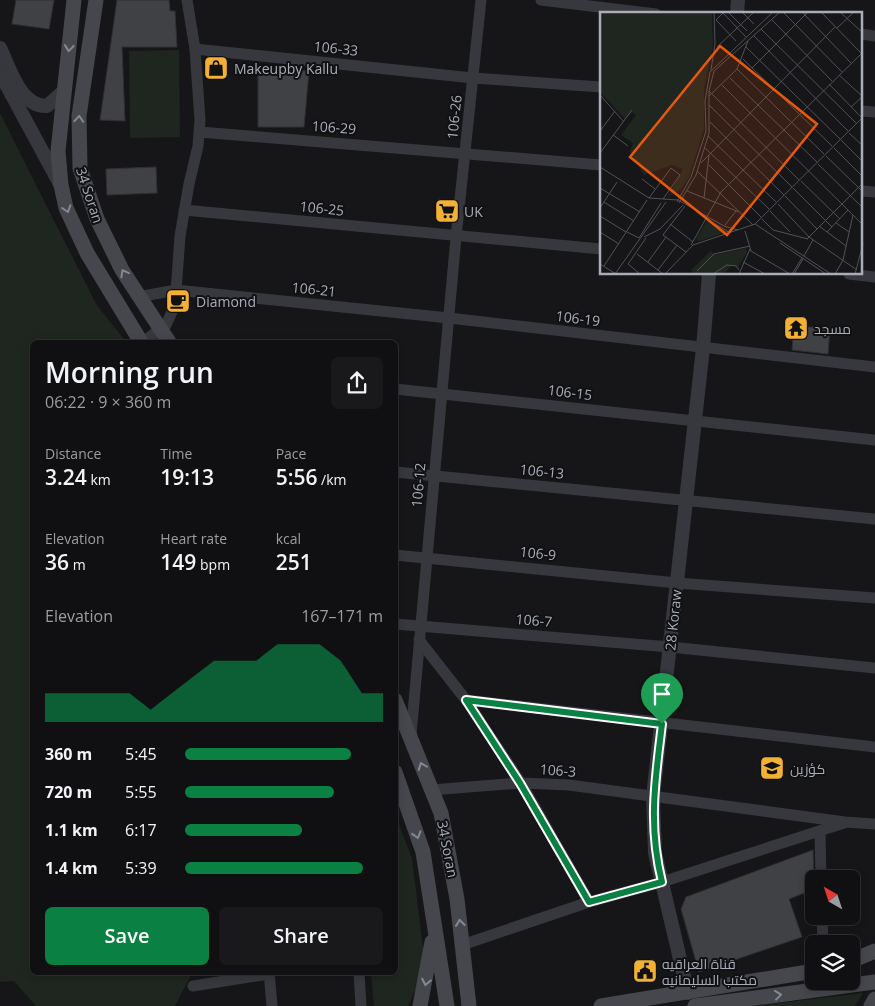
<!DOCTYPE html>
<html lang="en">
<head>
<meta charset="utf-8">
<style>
  body { margin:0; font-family:"Open Sans",Cairo,sans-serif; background:#19191b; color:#f1f3f6; height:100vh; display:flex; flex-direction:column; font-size:19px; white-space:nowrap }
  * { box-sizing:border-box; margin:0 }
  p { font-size:16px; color:#9c9d9f }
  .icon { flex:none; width:28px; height:28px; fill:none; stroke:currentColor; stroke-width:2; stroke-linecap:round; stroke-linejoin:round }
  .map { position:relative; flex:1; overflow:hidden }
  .sheet { position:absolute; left:30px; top:340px; width:368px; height:635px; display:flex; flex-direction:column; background:#101012; border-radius:8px; box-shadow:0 2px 8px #0003,0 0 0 1px #303032 }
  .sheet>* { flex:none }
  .needle { width:32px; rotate:321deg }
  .tools { position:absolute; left:805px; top:870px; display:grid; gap:10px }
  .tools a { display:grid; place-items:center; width:55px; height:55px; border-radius:8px; background:#101012; box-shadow:0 2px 8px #0003,0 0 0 1px #303032; font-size:25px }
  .pin { position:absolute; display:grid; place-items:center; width:42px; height:42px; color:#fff; margin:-51px -21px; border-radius:50% 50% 50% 0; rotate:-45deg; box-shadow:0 0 5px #0007 }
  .pin .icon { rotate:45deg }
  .round { display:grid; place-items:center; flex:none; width:52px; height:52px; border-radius:8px; background:#19191b }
  .summary { display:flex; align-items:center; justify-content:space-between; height:85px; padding:0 15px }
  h1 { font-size:28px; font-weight:600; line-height:38px }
  .stats { display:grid; grid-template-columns:repeat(3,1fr); gap:8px; height:85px; padding:5px 15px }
  .stats div { display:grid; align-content:center }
  .stats b { font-size:21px; font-weight:600 }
  .stats small { font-size:14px; font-weight:400 }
  .stats p { font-size:14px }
  .chart { height:140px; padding:10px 15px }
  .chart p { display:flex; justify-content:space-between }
  .chart svg { width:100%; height:90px; margin-top:5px; fill:#0b8043; opacity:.7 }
  .cta { display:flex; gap:10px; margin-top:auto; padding:10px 15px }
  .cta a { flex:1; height:58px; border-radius:8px; background:#0b8043; color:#fff; font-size:20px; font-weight:600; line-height:58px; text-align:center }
  .cta a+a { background:#19191b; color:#f1f3f6 }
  ul { padding:0 15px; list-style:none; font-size:16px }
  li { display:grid; grid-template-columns:80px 60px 1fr; align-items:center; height:38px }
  li i { height:12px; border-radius:6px; background:#0b8043 }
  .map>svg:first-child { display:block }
  .green { fill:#1e261f }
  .building { fill:#404145; stroke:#303034 }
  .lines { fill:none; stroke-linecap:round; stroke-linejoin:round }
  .minor { stroke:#37383d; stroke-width:11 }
  .tertiary { stroke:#37383d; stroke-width:14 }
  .secondary { stroke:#45474d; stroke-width:15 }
  .oneway { stroke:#858993 }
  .route-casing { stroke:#fff; stroke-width:10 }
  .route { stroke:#0b8043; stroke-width:6 }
  .labels { text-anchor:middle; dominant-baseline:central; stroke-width:4; stroke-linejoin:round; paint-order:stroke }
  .street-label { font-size:14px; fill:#a8adb8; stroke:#111113 }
  .poi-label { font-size:14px; fill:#a8adb8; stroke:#111113; text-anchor:start }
  .inset-road { fill:none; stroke:#505258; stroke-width:1 }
  .view { fill:#e8590c; fill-opacity:0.15; stroke:#e8590c; stroke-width:2.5 }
  .inset-edge { fill:none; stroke:#a8adb8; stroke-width:2.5 }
</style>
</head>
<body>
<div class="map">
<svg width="875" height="1006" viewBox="0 0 875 1006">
  <rect width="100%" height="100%" fill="#161618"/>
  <g class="green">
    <polygon points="179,50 180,137 130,138 129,51"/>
    <polygon points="0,113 96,304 126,342 32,342 32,972 192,973 175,1006 36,1006 14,981 0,982"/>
    <polygon points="395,813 412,859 424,956 416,988 408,1006 374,1006 371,973 395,972"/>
    <polygon points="863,993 855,1006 754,1006"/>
  </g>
  <g class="building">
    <polygon points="16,0 54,0 49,29 12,24"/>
    <polygon points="117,0 169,0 170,11 175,11 177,47 122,47 125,121 100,120"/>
    <polygon points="258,69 309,71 304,127 258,127"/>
    <polygon points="156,167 157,193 107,195 106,169"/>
    <polygon points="794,327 830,327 828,354 792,350"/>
    <polygon points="813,850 814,889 789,899 802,937 699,972 681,909 686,897"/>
  </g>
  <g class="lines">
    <g class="minor">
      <polyline points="541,0 656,14"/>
      <polyline points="861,34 875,36"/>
      <polyline points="195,49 473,78 601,87"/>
      <polyline points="861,111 875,112"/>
      <polyline points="200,132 601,165"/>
      <polyline points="861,191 875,192"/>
      <polyline points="184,210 601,249"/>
      <polyline points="849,274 875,277"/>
      <polyline points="138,297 176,290 449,318 875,367"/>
      <polyline points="143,342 166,325 175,305 180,236 189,184 198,146 200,120 195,49 187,0"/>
      <polyline points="395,389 875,440"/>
      <polyline points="395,472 875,519"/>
      <polyline points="395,555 677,583 875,598"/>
      <polyline points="395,624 670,647 875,668"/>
      <polyline points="419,640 466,700 521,783 589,902"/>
      <polyline points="466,700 875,747"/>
      <polyline points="411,735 456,237 481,0"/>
      <polyline points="431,790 521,783 569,785 845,822 875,824"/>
      <polyline points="820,832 821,879"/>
      <polyline points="822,916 823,944"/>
      <polyline points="462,945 589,902 662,882 844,823"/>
      <polyline points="269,972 272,1006"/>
      <polyline points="359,972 361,1006"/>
      <polyline points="193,986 269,974"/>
    </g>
    <g class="tertiary">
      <polyline points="737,14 738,0"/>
      <path d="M0 48C10 68 20 107 47 106L64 91"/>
      <polyline points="0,73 60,184"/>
      <polyline points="688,993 655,853 653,797 703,348 709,274"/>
    </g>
    <g class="secondary">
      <polyline points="74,0 58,151 61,185 66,208 87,253 141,342"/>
      <polyline points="96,0 79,116 80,168 97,219 122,270 169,342"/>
      <polyline points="395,700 441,813 457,899 469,1006"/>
      <polyline points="395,772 423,852 447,1006"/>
      <polyline points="851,961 875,951"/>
      <polyline points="420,1006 432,942"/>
      <polyline points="601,1006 814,971"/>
      <polyline points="695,1006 875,982"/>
      <polyline points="871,1006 875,999"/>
    </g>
  </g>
  <defs><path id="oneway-chevron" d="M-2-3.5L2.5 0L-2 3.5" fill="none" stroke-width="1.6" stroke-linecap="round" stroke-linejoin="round" transform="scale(1.25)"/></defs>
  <g class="oneway">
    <use href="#oneway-chevron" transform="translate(69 48) rotate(96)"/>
    <use href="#oneway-chevron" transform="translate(79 119) rotate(-86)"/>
    <use href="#oneway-chevron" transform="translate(67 209) rotate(72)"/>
    <use href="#oneway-chevron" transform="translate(124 273) rotate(-119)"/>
    <use href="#oneway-chevron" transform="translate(422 766) rotate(-111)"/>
    <use href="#oneway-chevron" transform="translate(417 835) rotate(73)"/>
    <use href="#oneway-chevron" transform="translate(460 923) rotate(-96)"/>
    <use href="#oneway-chevron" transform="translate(426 982) rotate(101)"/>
    <use href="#oneway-chevron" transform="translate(778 995) rotate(-7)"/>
  </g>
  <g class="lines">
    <defs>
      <path id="route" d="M466 700 662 724C655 781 648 825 662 882L589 902 520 783Z"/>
    </defs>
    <use href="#route" class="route-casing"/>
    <use href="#route" class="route"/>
  </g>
  <defs>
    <symbol id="shop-square" viewBox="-11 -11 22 22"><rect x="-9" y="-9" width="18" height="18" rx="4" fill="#f2b134" stroke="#111113"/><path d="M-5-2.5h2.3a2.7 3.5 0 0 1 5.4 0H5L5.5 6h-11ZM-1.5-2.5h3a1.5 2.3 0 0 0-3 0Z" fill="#111"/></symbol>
    <symbol id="supermarket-square" viewBox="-11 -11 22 22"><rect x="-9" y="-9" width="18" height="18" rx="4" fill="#f2b134" stroke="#111113"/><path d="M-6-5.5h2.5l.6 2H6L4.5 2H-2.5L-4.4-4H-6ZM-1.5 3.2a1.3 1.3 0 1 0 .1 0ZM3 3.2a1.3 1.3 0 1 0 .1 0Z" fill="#111"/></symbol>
    <symbol id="cafe-square" viewBox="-11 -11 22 22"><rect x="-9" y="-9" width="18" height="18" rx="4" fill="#f2b134" stroke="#111113"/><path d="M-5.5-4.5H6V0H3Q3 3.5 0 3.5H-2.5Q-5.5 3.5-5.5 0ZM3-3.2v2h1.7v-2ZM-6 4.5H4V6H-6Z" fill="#111"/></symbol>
    <symbol id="temple-square" viewBox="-11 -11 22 22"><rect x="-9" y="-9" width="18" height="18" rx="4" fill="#f2b134" stroke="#111113"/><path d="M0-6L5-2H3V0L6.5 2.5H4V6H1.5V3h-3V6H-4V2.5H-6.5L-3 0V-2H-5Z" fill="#111"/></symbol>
    <symbol id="school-square" viewBox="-11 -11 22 22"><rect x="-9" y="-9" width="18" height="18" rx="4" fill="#f2b134" stroke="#111113"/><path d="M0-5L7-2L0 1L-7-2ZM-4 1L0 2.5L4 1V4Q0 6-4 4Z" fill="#111"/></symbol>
    <symbol id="civic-square" viewBox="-11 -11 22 22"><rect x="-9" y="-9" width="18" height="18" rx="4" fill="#f2b134" stroke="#111113"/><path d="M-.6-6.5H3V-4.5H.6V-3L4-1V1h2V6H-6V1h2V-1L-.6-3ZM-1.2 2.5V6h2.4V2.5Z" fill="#111"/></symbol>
  </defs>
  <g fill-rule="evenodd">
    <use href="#shop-square" x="202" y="54" width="28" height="28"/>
    <use href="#supermarket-square" x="433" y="197" width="28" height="28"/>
    <use href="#cafe-square" x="164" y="287" width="28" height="28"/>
    <use href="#temple-square" x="782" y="314" width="28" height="28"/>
    <use href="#school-square" x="758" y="754" width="28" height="28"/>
    <use href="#civic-square" x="631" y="957" width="28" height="28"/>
  </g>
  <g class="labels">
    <g class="street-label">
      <text transform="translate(336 48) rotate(6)">106-33</text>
      <text transform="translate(454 117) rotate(-84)">106-26</text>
      <text transform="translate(334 127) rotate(4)">106-29</text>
      <text transform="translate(90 195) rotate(72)">34 Soran</text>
      <text transform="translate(322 208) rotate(6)">106-25</text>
      <text transform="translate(314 289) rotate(6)">106-21</text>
      <text transform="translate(578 318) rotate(7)">106-19</text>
      <text transform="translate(570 392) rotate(7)">106-15</text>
      <text transform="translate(542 471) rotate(6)">106-13</text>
      <text transform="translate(418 485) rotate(-85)">106-12</text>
      <text transform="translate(538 553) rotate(6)">106-9</text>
      <text transform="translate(534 620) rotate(5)">106-7</text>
      <text transform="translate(673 620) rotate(-84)">28 Koraw</text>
      <text transform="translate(558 770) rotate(4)">106-3</text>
      <text transform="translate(448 849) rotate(79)">34 Soran</text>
    </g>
    <g class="poi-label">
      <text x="234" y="68">Makeupby Kallu</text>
      <text x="464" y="211">UK</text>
      <text x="196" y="301">Diamond</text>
      <text x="814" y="328">مسجد</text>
      <text x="790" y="768">كؤزين</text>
      <text x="662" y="963">قناة العراقيه<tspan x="662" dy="16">مكتب السليمانيه</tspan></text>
    </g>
  </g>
  <g transform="translate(600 12)">
    <rect width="262" height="262" fill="#161618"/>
    <path d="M0 0H112L113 34 104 76V117L89 165 81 177 67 186 83 157 72 153 44 163 30 140 33 131 21 123 36 103 32 100 25 107 0 80ZM107 208 127 220 99 229 96 227ZM146 236 147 240 138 255 127 252 131 254 124 262H94L91 258 111 239 115 243Z" fill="#1e261f"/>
    <path class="inset-road" d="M122 0 146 25M128 0 147 19M142 0 154 12M183 0 242 60M202 0 251 51M221 0 261 41M240 0 263 21M123 1 116 8 136 29M172 8 232 69M237 16 254 0M161 17 256 111M153 23 248 119M117 35 154 0M146 35 240 127M143 47 232 134M152 56 208 0M137 57 224 142M111 58 115 32 114 0M239 63 262 84M130 66 217 150M229 72 263 107M122 73 263 213M109 79 199 168M0 83 24 110M109 84 137 57 148 29M109 93 192 175M251 95 263 84M110 110 184 183M0 119 15 99M249 121 263 134M13 123 28 134M108 124 176 190M241 128 263 150M104 135 169 197M234 136 263 165M0 141 32 98M226 144 263 180M101 151 235 15M218 152 263 196M109 153 161 205M0 155 49 186 78 188 124 214 138 218M97 159 153 213M42 167 55 177M201 169 240 207M0 176 40 200M193 176 232 215M87 179 139 200M185 184 217 217M49 186 71 156 80 163 63 187M104 186 109 143M4 190 34 209M77 190 91 165 106 119 105 89 110 60 173 0M79 191 96 163 109 121V79L114 59 180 0M178 192 209 225 257 258M85 194 63 223 86 240M0 196 17 170M170 199 190 220M0 204 26 220M162 207 173 218 208 227M236 211 249 220M70 212 93 230M115 212 130 221M155 212 231 262M125 213 136 199M219 214 246 234M145 219 151 239 190 262M0 220 19 232M27 220 39 226 61 191M227 220 248 198M44 225 60 217 83 193M207 227 263 171M180 231 226 262M91 233 121 180 263 40M37 242 63 262M204 244 213 228M243 248 253 203M48 250 66 225M143 250 165 262M0 252 16 262M28 252 46 226M28 252 40 262M4 254 47 188M58 258 77 233M97 259 114 242 150 234M15 262 66 190M65 262 93 233 155 212 263 105M113 262 127 253 136 254 139 258M139 262 150 237M192 262 202 246M194 262 203 247M235 262 243 248M255 262 263 232"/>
    <path class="view" d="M120 34 217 112 127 223 30 145Z"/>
    <rect width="262" height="262" class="inset-edge"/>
  </g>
</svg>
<div class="tools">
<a><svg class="needle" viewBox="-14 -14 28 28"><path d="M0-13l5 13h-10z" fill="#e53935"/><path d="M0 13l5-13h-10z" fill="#9c9d9f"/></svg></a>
<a><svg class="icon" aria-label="layers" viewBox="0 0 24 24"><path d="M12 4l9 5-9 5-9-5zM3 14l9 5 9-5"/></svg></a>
</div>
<div class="pin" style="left:662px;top:724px;background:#1e9e55"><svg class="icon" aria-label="arrive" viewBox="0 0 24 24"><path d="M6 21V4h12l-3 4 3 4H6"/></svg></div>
<section class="sheet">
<div class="summary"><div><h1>Morning run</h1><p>06:22 · 9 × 360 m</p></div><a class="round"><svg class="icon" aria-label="share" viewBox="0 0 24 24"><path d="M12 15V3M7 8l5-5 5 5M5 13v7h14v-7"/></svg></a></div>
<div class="stats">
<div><p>Distance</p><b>3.24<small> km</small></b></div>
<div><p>Time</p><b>19:13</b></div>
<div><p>Pace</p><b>5:56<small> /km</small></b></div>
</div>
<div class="stats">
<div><p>Elevation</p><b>36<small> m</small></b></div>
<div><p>Heart rate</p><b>149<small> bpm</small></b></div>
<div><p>kcal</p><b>251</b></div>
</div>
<div class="chart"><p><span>Elevation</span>167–171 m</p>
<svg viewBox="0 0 160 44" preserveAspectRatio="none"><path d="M0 44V30L10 30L20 30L30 30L40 30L50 38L60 30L70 22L80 14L90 14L100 14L110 6L120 6L130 6L140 14L150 30L160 30V44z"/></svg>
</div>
<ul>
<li><b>360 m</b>5:45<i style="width:84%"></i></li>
<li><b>720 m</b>5:55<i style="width:75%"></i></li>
<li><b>1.1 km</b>6:17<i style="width:59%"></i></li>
<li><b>1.4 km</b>5:39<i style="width:90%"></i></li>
</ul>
<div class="cta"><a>Save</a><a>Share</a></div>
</section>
</div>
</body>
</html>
